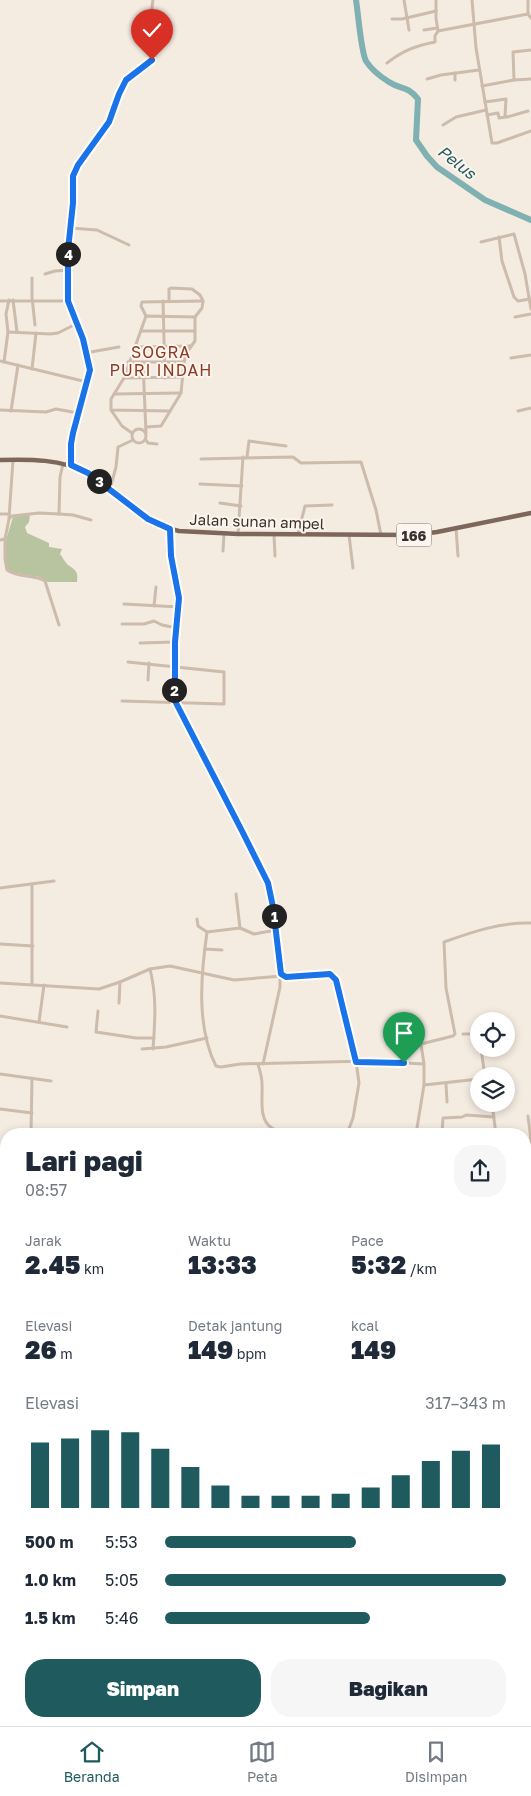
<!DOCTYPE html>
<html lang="id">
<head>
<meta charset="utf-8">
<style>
  body { margin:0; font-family:"Golos Text",sans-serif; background:#f6f6f7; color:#1f2937; height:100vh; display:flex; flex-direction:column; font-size:19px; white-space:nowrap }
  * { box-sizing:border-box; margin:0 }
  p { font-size:16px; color:#747a83 }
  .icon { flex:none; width:28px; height:28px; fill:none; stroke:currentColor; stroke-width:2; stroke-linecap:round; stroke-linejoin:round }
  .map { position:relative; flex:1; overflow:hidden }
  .panel { position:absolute; left:0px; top:1128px; width:531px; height:599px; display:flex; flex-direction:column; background:#fff; border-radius:20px 20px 0 0; box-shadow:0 2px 8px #0003 }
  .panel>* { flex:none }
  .tools { position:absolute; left:470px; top:1012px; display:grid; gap:10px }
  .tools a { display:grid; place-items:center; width:45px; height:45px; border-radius:50%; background:#fff; box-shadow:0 2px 8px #0003; font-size:25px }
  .pin { position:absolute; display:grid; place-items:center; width:42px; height:42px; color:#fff; margin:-51px -21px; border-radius:50% 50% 50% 0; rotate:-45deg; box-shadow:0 0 5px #0007 }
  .pin .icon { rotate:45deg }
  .km { position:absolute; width:25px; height:25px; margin:-12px; border-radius:50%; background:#222; color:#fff; font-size:14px; line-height:25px; text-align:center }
  .round { display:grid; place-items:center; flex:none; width:52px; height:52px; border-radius:20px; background:#f6f6f7 }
  .summary { display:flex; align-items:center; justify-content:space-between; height:85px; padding:0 25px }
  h1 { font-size:28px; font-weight:800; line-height:38px }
  .figures { display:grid; grid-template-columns:repeat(3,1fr); gap:8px; height:85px; padding:5px 25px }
  .figures div { display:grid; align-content:center }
  .figures b { font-size:25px; font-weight:800 }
  .figures small { font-size:14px; font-weight:400 }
  .figures p { font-size:14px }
  .chart { height:140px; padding:10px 25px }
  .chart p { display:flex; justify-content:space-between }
  .chart svg { width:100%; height:90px; margin-top:5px; stroke:#1f5a5e; stroke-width:6 }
  .button { display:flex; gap:10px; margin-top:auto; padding:10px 25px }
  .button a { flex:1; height:58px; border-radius:20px; background:#1f5a5e; color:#fff; font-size:20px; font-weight:800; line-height:58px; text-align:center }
  .button a+a { background:#f6f6f7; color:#1f2937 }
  ul { padding:0 25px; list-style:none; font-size:16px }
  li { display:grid; grid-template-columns:80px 60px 1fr; align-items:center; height:38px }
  li i { height:12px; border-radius:6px; background:#1f5a5e }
  .tabs { display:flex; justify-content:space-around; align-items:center; height:70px; border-top:1px solid #e0e1e3; background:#fff; font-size:14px; color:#747a83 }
  .tabs a { display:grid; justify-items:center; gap:2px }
  .tabs .selected { color:#1f5a5e }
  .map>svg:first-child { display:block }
  .green { fill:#b8c4a0 }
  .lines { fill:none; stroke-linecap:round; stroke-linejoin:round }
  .river { stroke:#7fb0b2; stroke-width:6 }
  .street { stroke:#cdbbac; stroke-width:3 }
  .primary { stroke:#7d675c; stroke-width:4.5 }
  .route-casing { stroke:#fff; stroke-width:10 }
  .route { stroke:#1a73e8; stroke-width:6 }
  .labels { text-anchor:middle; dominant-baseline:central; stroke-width:4; stroke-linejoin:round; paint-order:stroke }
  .shield { fill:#fbf5ee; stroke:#756b66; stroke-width:1 }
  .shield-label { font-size:14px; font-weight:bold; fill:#3b302b }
  .street-label { font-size:15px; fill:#3b302b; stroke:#fbf5ee }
  .water-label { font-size:16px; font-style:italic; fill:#1f5a5e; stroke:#fbf5ee }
  .neighbourhood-label { font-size:16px; letter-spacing:1px; fill:#8c3b22; stroke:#fbf5ee }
</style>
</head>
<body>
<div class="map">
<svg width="531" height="1726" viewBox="0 0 531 1726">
  <rect width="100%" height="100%" fill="#f4ebe1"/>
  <path class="green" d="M30 515 29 522 25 527 27 533 49 543V547L62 549 60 554C63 558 65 562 68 565 77 571 78 572 77 582H47L40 577 10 572 6 566V540L13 517Z"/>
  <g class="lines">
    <path class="river" d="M356 0C358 12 361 52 366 61 371 69 381 77 389 82 401 90 407 85 418 99L416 140 427 156 437 167 485 200 531 220"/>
    <g class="street">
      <polyline points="404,0 409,30"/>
      <polyline points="472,0 476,48 492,143 497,143 531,131"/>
      <polyline points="528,0 528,14 531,18"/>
      <polyline points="392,19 402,19 436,11"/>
      <polyline points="424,30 437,28"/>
      <polyline points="438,31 528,14"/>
      <path d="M387 63C404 50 415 46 435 42V36L438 31 436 18V0"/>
      <polyline points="455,73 455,80"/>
      <polyline points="427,79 441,75 479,70"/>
      <polyline points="514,80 513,52 531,50"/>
      <polyline points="482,86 514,80 531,79"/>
      <polyline points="485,102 506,99 505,116 507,117 528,111"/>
      <polyline points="487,115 498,113 499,118 506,117"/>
      <polyline points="443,125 456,117 486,110"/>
      <polyline points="70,228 97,230 129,245"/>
      <polyline points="499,237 502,261 514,297 518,301 530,299"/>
      <polyline points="481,242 514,234 525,274 531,309"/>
      <polyline points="45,274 55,271 69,270"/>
      <polyline points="32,278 32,297 35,325"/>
      <polyline points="13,300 17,332"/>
      <polyline points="0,301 69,301"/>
      <polyline points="163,301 165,378"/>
      <polyline points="146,316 141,306 142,302 203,301"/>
      <polyline points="515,317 531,314"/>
      <polyline points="141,331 195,331"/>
      <polyline points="8,332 50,334 58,333 76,324"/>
      <polyline points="134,347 191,346"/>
      <polyline points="85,353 119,347"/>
      <polyline points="511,358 531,355"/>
      <polyline points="0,361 87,382"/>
      <polyline points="4,362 8,332 6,314 9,300"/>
      <polyline points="128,362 184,362"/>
      <polyline points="143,363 146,433"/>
      <polyline points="32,369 36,333"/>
      <polyline points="124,378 146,316 195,317"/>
      <polyline points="114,394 180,393"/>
      <polyline points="0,410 46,412 56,409 78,413"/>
      <polyline points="111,410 122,426 132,433"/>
      <polyline points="11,411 18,365"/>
      <polyline points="170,411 111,410 111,399 124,378 182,377"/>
      <polyline points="518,411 531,408"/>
      <polyline points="146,427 161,426 181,393 184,362 187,352 195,341 195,317 202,308 203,301 200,295 192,289 171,288 169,289 169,301"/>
      <circle cx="139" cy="436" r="7"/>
      <polyline points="146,440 148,443 157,444"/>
      <polyline points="247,457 249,441 286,446"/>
      <polyline points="201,459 293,457 301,463 361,462 376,510 381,535"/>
      <polyline points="71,465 71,444 90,370 85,353 83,339 69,301 68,250 73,203 73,176 78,165 109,122 119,94 126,80 154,58 155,53 150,21 153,0"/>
      <polyline points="200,484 242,486"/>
      <polyline points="110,489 116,467 118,447 133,440"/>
      <polyline points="220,503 241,506"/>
      <polyline points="0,514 9,514"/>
      <polyline points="59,514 73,515 91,520"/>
      <polyline points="9,518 13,460"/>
      <polyline points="456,528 458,556"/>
      <path d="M170 529 171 556 179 598 175 648V701L242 831 268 883 273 907 281 974C291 982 316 974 329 974L336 980 356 1061 359 1083 353 1118 347 1134"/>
      <polyline points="238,534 243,457"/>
      <polyline points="298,534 305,506 332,505"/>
      <polyline points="274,535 275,556"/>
      <polyline points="349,535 353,568"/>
      <path d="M5 539V559L7 570C18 578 34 574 45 581L59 625"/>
      <polyline points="0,540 5,539 9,519 12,516 39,513 59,514 60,477 63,464"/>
      <polyline points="223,551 224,534"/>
      <polyline points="124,604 179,607"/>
      <polyline points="154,606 156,587"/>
      <polyline points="122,624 144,624 154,621 162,625 177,628"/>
      <polyline points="140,643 175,642"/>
      <polyline points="148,680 149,663"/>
      <polyline points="122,701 224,704 224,672 128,662"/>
      <polyline points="0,888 54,881"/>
      <polyline points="236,894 240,928"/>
      <polyline points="197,919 198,926 207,932"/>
      <path d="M276 930 254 934 240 928 207 932C201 974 196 1027 216 1066L221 1067 240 1064 367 1061 424 1064"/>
      <polyline points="0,944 33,946"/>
      <polyline points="205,949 222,950"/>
      <path d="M150 969C157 997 155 1021 153 1049"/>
      <polyline points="0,983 99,989 120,982 150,969 170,966 234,980 282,976"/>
      <polyline points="32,984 32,884"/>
      <polyline points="119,1003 120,982"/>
      <polyline points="98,1011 96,1032 136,1038 154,1038"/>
      <polyline points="0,1016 67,1027"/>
      <polyline points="39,1022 44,985"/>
      <polyline points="400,1032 404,1063"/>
      <polyline points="463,1034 476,1034 479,1035"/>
      <polyline points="142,1049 166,1047 207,1038"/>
      <polyline points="481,1049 485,1076"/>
      <path d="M258 1064C260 1071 262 1077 262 1084 263 1097 258 1120 272 1128 281 1134 294 1133 303 1134"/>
      <polyline points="263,1064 280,987 280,976"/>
      <polyline points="0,1074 51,1081"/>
      <polyline points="446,1084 447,1102"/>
      <polyline points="424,1085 479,1079"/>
      <polyline points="473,1096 479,1096"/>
      <polyline points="492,1104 496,1134"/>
      <polyline points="0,1109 32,1113"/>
      <polyline points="528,1116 531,1140"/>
      <polyline points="31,1134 32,1078"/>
      <polyline points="270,1134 273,1129"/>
      <path d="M416 1134 424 1085V1064L421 1044 453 1036 455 1034 446 988 444 942C472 932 501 922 531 923"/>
      <polyline points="442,1134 443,1118 462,1117 466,1115 494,1117"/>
      <polyline points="525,1141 531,1142"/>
      <polyline points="1,1168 1,1207 6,1223"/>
      <polyline points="0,1263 6,1246"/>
      <polyline points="525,1532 531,1527"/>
      <polyline points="0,1674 6,1673"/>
      <polyline points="6,1717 7,1726"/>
      <polyline points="198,1720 200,1726"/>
      <polyline points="424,1720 425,1726"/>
      <polyline points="363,1721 387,1720"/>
      <polyline points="48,1726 48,1720"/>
      <polyline points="160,1726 162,1720"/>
    </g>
    <path class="primary" d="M0 460C30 459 61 459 88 473 115 493 146 524 179 531L238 534 413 535 437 532 531 513"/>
  </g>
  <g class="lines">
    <defs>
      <polyline id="route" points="152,60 126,80 119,94 109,122 78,165 73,176 73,203 68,250 68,301 83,339 90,370 73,433 71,444 71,465 88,473 148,519 170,529 171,556 179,598 175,642 175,701 242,831 268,883 273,907 281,974 286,977 330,974 336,980 356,1062 404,1063"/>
    </defs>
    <use href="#route" class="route-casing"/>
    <use href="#route" class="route"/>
  </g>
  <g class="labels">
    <rect class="shield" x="396.5" y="523.5" width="35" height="23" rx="4"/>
    <g class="shield-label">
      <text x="414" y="535">166</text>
    </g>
    <g class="street-label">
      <text transform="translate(257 521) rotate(2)">Jalan sunan ampel</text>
    </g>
    <g class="water-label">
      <text transform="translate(457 162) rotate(38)">Pelus</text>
    </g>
    <g class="neighbourhood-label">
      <text x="161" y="352">SOGRA<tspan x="161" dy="18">PURI INDAH</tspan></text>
    </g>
  </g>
</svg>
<div class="tools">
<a><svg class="icon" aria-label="locate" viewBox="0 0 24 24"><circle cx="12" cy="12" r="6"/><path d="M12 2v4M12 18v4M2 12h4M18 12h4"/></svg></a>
<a><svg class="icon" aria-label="layers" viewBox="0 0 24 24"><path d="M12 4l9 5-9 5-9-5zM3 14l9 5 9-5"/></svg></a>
</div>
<div class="pin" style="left:404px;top:1063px;background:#1e9e55"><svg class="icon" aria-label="arrive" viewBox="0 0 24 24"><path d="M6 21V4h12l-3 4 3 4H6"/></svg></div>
<div class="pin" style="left:152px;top:60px;background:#d93025"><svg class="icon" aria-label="check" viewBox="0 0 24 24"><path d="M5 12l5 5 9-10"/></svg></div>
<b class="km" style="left:274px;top:916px">1</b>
<b class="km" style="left:174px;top:690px">2</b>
<b class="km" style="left:99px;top:481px">3</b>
<b class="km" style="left:68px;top:254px">4</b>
<section class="panel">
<div class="summary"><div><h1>Lari pagi</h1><p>08:57</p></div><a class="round"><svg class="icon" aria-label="share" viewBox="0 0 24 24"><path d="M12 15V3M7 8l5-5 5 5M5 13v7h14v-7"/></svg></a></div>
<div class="figures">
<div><p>Jarak</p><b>2.45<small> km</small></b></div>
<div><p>Waktu</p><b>13:33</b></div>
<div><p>Pace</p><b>5:32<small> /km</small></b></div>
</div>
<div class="figures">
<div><p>Elevasi</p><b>26<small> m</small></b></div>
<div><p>Detak jantung</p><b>149<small> bpm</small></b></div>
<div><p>kcal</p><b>149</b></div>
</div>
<div class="chart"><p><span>Elevasi</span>317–343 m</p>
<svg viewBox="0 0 160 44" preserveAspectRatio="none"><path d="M5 44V12M15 44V10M25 44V6M35 44V7M45 44V15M55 44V24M65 44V33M75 44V38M85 44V38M95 44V38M105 44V37M115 44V34M125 44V28M135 44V21M145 44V16M155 44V13"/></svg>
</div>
<ul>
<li><b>500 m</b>5:53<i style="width:56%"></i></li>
<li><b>1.0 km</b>5:05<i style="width:100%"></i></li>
<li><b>1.5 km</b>5:46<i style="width:60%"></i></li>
</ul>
<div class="button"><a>Simpan</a><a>Bagikan</a></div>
</section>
</div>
<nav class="tabs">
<a class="selected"><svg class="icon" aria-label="home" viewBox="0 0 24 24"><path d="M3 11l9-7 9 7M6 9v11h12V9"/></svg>Beranda</a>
<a><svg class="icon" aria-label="map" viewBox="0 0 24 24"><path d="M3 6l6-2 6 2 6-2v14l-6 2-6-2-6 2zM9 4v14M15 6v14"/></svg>Peta</a>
<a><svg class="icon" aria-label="saved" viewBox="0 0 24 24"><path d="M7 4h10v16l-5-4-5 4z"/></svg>Disimpan</a>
</nav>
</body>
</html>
